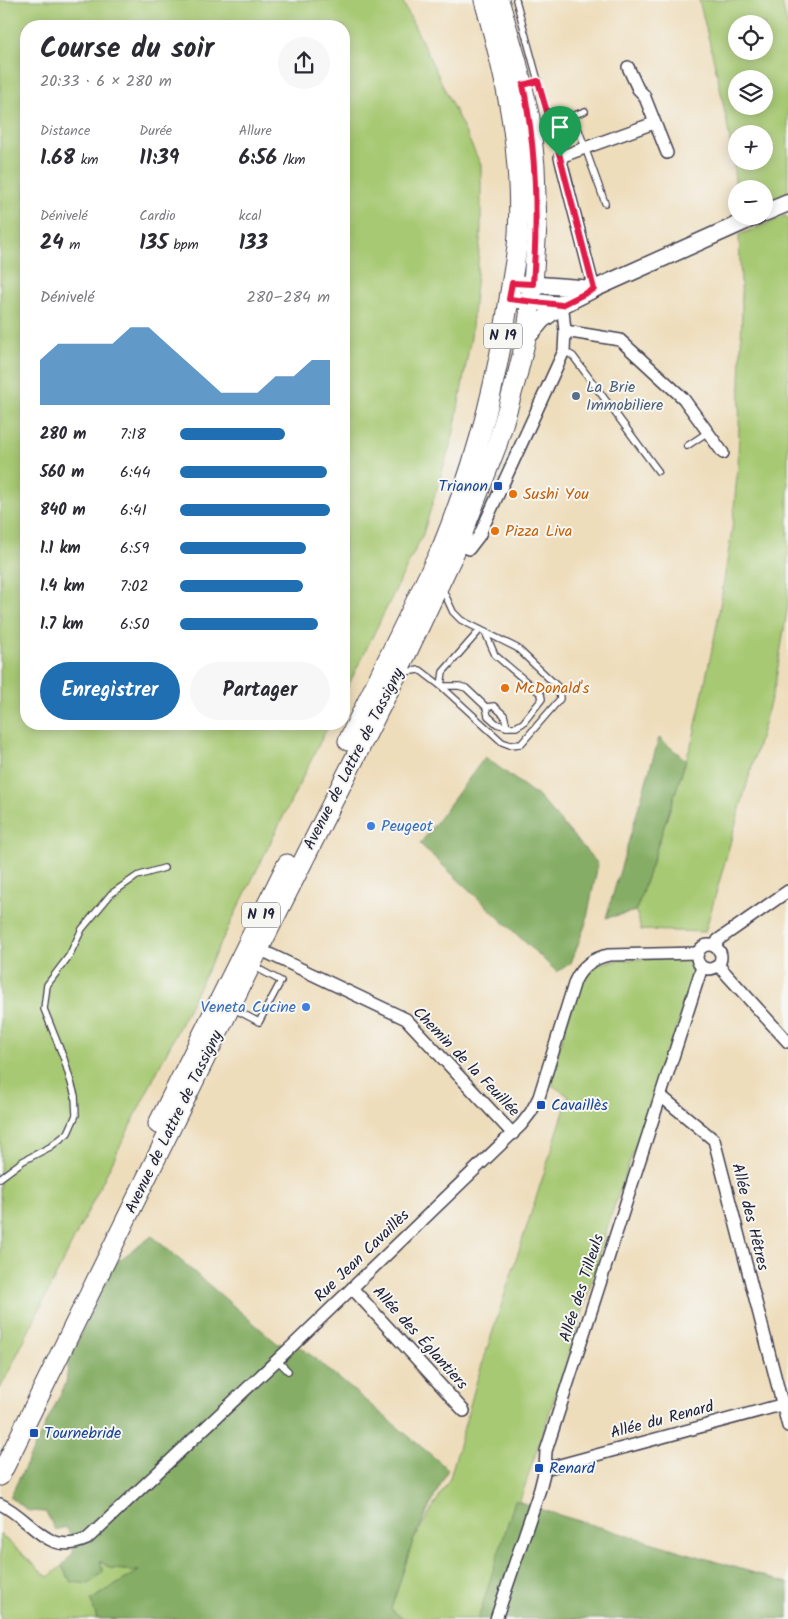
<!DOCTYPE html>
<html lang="fr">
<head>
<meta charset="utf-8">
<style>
  body { margin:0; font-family:Kalam,sans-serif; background:#f7f7f7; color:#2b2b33; height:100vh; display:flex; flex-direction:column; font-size:19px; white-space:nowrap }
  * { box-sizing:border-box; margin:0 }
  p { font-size:16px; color:#7c7c81 }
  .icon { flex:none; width:28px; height:28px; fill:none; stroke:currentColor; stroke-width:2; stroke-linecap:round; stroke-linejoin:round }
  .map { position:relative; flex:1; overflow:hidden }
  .drawer { position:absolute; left:20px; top:20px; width:330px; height:710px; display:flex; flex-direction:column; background:#fff; border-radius:20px; box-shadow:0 2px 12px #0003 }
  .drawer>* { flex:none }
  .buttons { position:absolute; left:728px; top:15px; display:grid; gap:10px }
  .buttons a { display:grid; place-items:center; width:45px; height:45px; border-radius:50%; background:#fff; box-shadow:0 2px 12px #0003; font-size:25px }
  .pin { position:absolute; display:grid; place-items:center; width:42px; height:42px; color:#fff; margin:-51px -21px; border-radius:50% 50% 50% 0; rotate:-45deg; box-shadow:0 0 5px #0007 }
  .pin .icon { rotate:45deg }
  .round { display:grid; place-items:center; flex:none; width:52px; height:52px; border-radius:26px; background:#f7f7f7 }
  .overview { display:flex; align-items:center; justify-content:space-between; height:85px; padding:0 20px }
  h1 { font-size:28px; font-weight:700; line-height:38px }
  .figures { display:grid; grid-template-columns:repeat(3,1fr); gap:8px; height:85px; padding:5px 20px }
  .figures div { display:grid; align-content:center }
  .figures b { font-size:21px; font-weight:700 }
  .figures small { font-size:14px; font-weight:400 }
  .figures p { font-size:14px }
  .chart { height:140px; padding:10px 20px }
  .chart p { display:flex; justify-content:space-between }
  .chart svg { width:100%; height:90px; margin-top:5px; fill:#1f6fb2; opacity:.7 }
  .cta { display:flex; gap:10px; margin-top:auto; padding:10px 20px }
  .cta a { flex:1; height:58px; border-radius:30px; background:#1f6fb2; color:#fff; font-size:20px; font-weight:700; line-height:58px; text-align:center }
  .cta a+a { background:#f7f7f7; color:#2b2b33 }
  ul { padding:0 20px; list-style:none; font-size:16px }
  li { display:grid; grid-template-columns:80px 60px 1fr; align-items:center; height:38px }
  li i { height:12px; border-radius:6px; background:#1f6fb2 }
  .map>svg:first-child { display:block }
  .green { fill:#a7c973; stroke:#647657; fill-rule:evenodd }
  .forest { fill:#85ad65; stroke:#546850 }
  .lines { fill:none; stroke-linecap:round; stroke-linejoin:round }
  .lane-casing { stroke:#413e4e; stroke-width:8 }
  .street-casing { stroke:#413e4e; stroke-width:14 }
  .secondary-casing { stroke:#413e4e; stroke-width:19 }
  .primary-casing { stroke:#413e4e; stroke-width:21 }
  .lane { stroke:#fff; stroke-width:5.5 }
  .street { stroke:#fff; stroke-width:11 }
  .secondary { stroke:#fff; stroke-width:16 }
  .primary { stroke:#fff; stroke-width:19 }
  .route-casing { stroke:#fff; stroke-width:10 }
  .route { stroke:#e11d48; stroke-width:6 }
  .service-dot { fill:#5c6f8a; stroke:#f6f6f2; stroke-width:2 }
  .transit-dot { fill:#1a4fb4; stroke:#f6f6f2; stroke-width:2 }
  .food-dot { fill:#e8710a; stroke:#f6f6f2; stroke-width:2 }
  .shop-dot { fill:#3f7fe0; stroke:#f6f6f2; stroke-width:2 }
  .labels { text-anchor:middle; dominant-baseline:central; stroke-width:4; stroke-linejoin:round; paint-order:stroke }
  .shield { fill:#f6f6f2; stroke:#626272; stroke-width:1 }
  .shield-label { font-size:15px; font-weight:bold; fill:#22223b }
  .service-label { font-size:16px; fill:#4e5e75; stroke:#f6f6f2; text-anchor:start }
  .transit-label { font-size:16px; fill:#164399; stroke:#f6f6f2; text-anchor:start }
  .food-label { font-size:16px; fill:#c56008; stroke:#f6f6f2; text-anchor:start }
  .street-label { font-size:16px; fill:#22223b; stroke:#f6f6f2 }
  .shop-label { font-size:16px; fill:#366cbe; stroke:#f6f6f2; text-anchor:start }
</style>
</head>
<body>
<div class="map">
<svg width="788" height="1619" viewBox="0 0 788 1619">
  <rect width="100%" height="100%" fill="#f6f6f2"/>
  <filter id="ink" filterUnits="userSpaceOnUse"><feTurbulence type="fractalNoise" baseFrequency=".02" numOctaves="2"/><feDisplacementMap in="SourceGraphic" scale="10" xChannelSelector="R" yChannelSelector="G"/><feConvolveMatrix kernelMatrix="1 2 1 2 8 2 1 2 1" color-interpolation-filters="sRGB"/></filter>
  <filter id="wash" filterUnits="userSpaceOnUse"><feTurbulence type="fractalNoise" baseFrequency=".0096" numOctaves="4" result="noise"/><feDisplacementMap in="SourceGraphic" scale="20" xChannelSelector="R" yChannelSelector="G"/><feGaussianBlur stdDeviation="1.12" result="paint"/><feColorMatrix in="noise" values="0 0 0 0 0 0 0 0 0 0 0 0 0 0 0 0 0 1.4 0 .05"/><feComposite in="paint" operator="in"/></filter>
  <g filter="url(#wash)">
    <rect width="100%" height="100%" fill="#edb"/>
    <g class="green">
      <polygon points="0,0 402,0 481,165 481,231 471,337 453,436 423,534 344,694 344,26 26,26 26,724 329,724 0,1389"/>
      <path d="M699 0H781L788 28V192L764 202V189H736V192C731 127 715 64 699 0ZM736 24H764V51H736ZM736 79H764V106H736ZM736 134H764V161H736Z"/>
      <polygon points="785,216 788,218 788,605 775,685 705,932 641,930 636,911 693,739 717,625 732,530 738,464 742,309 739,235"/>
      <path d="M688 958 694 968 680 1019 610 1218 576 1334 480 1619H403L391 1609 413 1541 450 1478 477 1380 569 1096 550 1084C558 1057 573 979 596 965 608 958 671 959 688 958Z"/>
      <polygon points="0,1534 48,1577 62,1566 71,1582 100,1561 111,1569 139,1571 91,1600 97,1619 0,1619"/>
    </g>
    <g class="forest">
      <polygon points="659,738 686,760 636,911 606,918"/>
      <polygon points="485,757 539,797 598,864 586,923 571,963 557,972 420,844"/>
      <polygon points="152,1236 278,1344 295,1342 448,1469 413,1541 391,1609 403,1619 97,1619 91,1600 139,1571 111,1569 100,1561 103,1572 89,1584 71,1582 62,1566 73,1553 74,1540 66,1527 55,1530 46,1512 29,1511 10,1497 66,1383 69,1359 114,1264"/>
      <polygon points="515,1500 539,1509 788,1583 788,1619 478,1619"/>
    </g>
  </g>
  <g filter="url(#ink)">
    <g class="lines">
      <defs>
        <g id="lane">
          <polyline points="516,0 538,81"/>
          <polyline points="525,85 538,81 560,157"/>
          <polyline points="551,124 585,111"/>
          <polyline points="577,125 605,203"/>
          <polyline points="564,351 573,356 658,471"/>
          <polyline points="687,446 708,432"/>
          <polyline points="480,630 443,672 441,686 459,686 466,688 486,707 488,716 497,724 507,727 516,727 523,723 542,699 541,694 495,655 485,632"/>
          <polyline points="403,672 420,670 441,686 502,742 510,745 521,744 560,699 559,688 517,648 461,620 453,612 442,588"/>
          <polyline points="486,707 494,706 504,715 507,727"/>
          <polyline points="232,1008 259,1022 281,981 253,966"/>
          <polyline points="0,1178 23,1161 50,1147 68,1133 76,1115 75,1096 64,1059 44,1009 47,985 69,956 82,929 111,894 137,876 164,868"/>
          <polyline points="277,1360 288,1371"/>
        </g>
        <g id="street">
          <polyline points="628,67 638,89 644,95 667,153"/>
          <polyline points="594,289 560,157 654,123"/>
          <polyline points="565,331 620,340 683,398 723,453"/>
          <polyline points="469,549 479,536 564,351 565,331 562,300"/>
          <circle cx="709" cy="957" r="12"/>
          <polyline points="715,947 718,940 788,891"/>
          <polyline points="259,949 406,1019 513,1134"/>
          <polyline points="718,965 788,1042"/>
          <polyline points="661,1096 714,1140 788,1426"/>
          <polyline points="352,1288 464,1411"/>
          <polyline points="545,1469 788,1403"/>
          <path d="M0 1504C34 1520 46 1557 87 1539L291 1347 521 1125 531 1112 539 1097 575 981C582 966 593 958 609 955L698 953"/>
          <polyline points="496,1619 540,1489 545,1469 546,1451 702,967"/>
        </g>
        <g id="secondary">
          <polyline points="764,213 788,203"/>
          <polyline points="512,283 594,289"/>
          <polyline points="509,299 562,305"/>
          <polyline points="526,339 542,320 562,305 594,289 757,216"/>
        </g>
        <g id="primary">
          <path d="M348 741 442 547C474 468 497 383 509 299 511 284 514 269 516 254 520 226 519 195 517 167 513 110 499 54 484 0"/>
          <polyline points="158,1124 287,864"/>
          <polyline points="0,1476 251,965 397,674 459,543 497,445 517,376 526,339 533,284 537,226 535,166 530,118 517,62 499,0"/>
        </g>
      </defs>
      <use href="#lane" class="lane-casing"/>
      <use href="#street" class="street-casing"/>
      <use href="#secondary" class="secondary-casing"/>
      <use href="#primary" class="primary-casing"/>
      <use href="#lane" class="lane"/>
      <use href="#street" class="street"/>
      <use href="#secondary" class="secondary"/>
      <use href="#primary" class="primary"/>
    </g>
  </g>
  <g class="lines" filter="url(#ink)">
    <defs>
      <path id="route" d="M538 81 560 157 594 289 562 305 509 299 512 283 533 284C538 217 537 151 523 85Z"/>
    </defs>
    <use href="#route" class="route-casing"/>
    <use href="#route" class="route"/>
  </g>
  <circle class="service-dot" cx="576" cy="396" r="5"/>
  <g class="transit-dot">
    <rect x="493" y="481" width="10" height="10" rx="2.5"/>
    <rect x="536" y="1100" width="10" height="10" rx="2.5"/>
    <rect x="29" y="1428" width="10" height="10" rx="2.5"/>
    <rect x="534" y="1463" width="10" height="10" rx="2.5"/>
  </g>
  <g class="food-dot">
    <circle cx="513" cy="494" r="5"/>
    <circle cx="495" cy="531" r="5"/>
    <circle cx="505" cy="688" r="5"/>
  </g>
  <g class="shop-dot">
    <circle cx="371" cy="826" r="5"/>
    <circle cx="306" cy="1007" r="5"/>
  </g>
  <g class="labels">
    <g class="shield">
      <rect x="484" y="323.5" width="38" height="25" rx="4"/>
      <rect x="242" y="902.5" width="38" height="25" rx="4"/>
    </g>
    <g class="shield-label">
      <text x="503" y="336">N 19</text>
      <text x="261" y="915">N 19</text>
    </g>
    <g class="service-label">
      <text x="586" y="387">La Brie<tspan x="586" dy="18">Immobiliere</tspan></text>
    </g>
    <g class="transit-label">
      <text x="488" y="486" text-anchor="end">Trianon</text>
      <text x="551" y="1105">Cavaillès</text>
      <text x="44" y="1433">Tournebride</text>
      <text x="549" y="1468">Renard</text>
    </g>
    <g class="food-label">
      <text x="523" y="494">Sushi You</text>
      <text x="505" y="531">Pizza Liva</text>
      <text x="515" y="688">McDonald's</text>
    </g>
    <g class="street-label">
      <text transform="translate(354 759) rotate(-63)">Avenue de Lattre de Tassigny</text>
      <text transform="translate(466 1062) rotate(46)">Chemin de la Feuillée</text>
      <text transform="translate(174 1122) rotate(-64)">Avenue de Lattre de Tassigny</text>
      <text transform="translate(750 1217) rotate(76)">Allée des Hêtres</text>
      <text transform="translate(362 1256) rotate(-44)">Rue Jean Cavaillès</text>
      <text transform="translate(582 1288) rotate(-72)">Allée des Tilleuls</text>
      <text transform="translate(420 1338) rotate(48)">Allée des Églantiers</text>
      <text transform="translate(662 1420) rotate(-15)">Allée du Renard</text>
    </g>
    <g class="shop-label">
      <text x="381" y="826">Peugeot</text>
      <text x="296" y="1007" text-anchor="end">Veneta Cucine</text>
    </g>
  </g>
</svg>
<div class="buttons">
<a><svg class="icon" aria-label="locate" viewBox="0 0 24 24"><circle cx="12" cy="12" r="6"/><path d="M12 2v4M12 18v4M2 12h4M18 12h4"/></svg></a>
<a><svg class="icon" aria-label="layers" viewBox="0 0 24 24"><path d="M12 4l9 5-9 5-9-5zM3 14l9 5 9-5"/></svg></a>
<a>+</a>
<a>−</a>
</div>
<div class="pin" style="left:560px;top:157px;background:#1e9e55"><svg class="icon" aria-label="arrive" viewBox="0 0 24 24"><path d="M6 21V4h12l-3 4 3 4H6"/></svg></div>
<section class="drawer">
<div class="overview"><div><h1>Course du soir</h1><p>20:33 · 6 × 280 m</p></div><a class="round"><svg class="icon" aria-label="share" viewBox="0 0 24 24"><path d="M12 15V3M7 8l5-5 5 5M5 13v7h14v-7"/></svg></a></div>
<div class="figures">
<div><p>Distance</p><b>1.68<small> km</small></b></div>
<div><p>Durée</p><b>11:39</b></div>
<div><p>Allure</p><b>6:56<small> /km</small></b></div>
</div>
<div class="figures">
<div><p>Dénivelé</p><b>24<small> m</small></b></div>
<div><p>Cardio</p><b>135<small> bpm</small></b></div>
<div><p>kcal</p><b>133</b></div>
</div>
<div class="chart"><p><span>Dénivelé</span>280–284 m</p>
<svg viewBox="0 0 160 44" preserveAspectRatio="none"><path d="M0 44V22L10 14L20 14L30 14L40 14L50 6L60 6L70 14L80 22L90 30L100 38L110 38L120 38L130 30L140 30L150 22L160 22V44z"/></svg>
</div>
<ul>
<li><b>280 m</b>7:18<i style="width:70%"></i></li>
<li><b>560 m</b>6:44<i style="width:98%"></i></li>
<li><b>840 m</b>6:41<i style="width:100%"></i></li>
<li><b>1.1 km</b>6:59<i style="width:84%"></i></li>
<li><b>1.4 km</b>7:02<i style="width:82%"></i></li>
<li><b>1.7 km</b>6:50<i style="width:92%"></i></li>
</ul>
<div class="cta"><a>Enregistrer</a><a>Partager</a></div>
</section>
</div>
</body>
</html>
